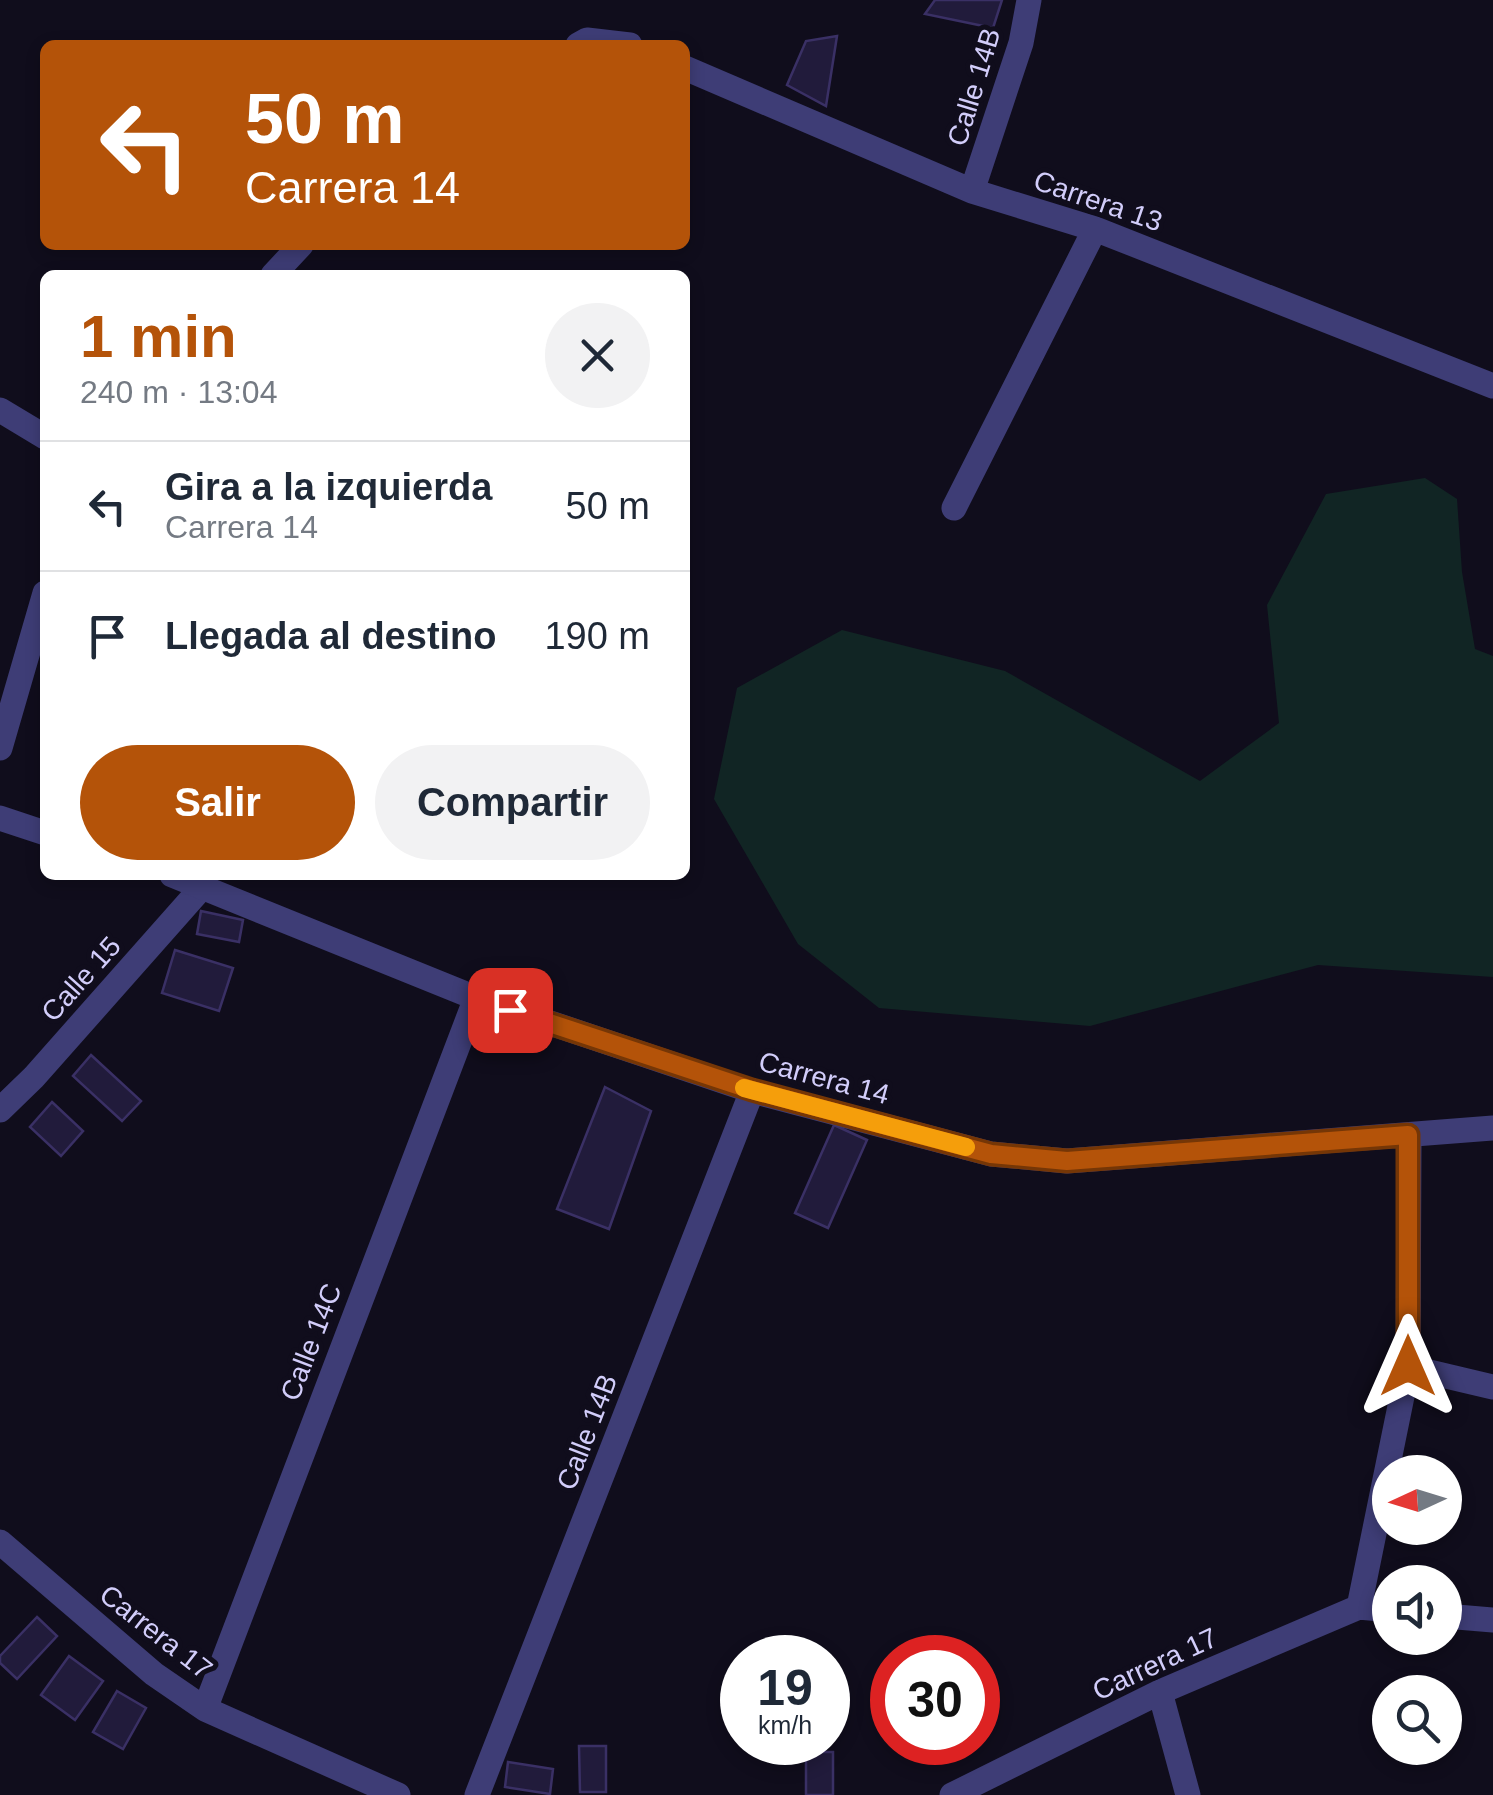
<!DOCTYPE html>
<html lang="es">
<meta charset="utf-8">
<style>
:root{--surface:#fff;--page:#f2f2f3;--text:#1f2937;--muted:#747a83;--line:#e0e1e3;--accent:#b45309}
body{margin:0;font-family:Helvetica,sans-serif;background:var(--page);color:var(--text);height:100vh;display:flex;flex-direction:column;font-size:38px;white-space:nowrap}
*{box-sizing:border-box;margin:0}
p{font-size:32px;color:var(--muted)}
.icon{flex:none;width:55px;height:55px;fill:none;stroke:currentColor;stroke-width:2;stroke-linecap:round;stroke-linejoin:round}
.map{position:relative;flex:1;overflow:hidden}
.side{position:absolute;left:40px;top:270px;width:650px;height:610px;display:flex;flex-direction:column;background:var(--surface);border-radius:15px;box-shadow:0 5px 15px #0003}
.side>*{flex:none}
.guide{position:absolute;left:40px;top:40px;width:650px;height:210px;border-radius:15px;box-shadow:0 5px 15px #0003;background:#b45309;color:#fff;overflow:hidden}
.needle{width:65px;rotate:266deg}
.buttons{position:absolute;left:1372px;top:1455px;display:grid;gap:20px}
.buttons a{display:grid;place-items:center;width:90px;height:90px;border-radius:50%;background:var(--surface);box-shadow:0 5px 15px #0003;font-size:50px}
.speed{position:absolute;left:720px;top:1635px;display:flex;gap:20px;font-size:50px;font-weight:700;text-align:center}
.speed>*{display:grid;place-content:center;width:130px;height:130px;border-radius:50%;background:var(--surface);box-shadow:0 5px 15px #0003;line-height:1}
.speed small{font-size:25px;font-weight:400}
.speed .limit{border:15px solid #d22;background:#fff;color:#111}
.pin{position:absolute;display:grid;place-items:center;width:85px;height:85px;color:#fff;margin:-42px;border-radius:20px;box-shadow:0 5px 15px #0006}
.me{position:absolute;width:110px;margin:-55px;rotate:0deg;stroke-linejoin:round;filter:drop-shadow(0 0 8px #0008)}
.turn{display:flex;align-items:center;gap:35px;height:210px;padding:0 40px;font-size:45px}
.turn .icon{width:130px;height:130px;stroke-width:2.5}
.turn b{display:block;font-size:70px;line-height:85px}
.round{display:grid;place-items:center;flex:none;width:105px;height:105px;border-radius:52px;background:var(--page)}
.overview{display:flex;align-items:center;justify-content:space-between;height:170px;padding:0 40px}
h1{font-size:60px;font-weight:800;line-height:75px;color:var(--accent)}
.action{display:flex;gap:20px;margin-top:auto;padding:20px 40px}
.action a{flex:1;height:115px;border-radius:60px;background:var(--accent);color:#fff;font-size:40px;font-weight:800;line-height:115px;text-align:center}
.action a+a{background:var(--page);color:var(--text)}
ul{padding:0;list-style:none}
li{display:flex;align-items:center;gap:30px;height:130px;padding:0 40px;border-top:2px solid var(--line)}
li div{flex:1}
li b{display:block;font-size:38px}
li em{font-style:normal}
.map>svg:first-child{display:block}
</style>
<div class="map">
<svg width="1493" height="1795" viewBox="0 0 1493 1795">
<rect width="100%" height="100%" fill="#100d1c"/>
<!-- green -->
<path fill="#112524" d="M1425,478l32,21 5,73 13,77 18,7v321l-175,-12 -228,61 -211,-18 -81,-64 -84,-145 23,-111 105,-58 163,41 195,110 79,-58 -12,-118 59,-111z"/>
<!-- building -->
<path fill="#211b3b" stroke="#3a3065" stroke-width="2.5" d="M935,0h67l-9,28 -68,-14z
M837,36l-11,70 -39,-21 19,-44z
M201,911l42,9 -4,22 -42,-8z
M175,950l58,18 -14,43 -57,-18z
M91,1055l50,46 -19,20 -49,-45z
M605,1087l46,24 -42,118 -52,-20z
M52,1102l31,29 -22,25 -31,-29z
M834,1125l33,15 -39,88 -33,-15z
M37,1617l20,19 -40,43 -17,-16v-7z
M69,1656l34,25 -28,39 -34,-25z
M117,1691l29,17 -23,41 -30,-17z
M579,1746h27v46h-26z
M806,1752h27v43h-27z
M508,1762l45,7 -3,25 -45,-7z"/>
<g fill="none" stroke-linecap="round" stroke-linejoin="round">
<!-- minor -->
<path stroke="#3e3d76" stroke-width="25" d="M578,45l9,-5 43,5
M685,68l287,123 123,38 398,157
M972,191l49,-148 8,-43
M273,275l28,-30
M0,410l45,27
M954,508l141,-279
M0,748l45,-155
M0,1110l34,-33 170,-192
M1408,1367l85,20
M0,1542l154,132 51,35 193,86
M1359,1607l49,-240 1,-232
M1445,1616l48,4
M1160,1692l28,103
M205,1709l271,-711
M477,1795l275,-704
M952,1795l208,-103 199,-85 31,3"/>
<!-- tertiary -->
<path stroke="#3e3d76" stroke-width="25" d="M0,818l45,15
M172,875l304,123 276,93 239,63 76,7 426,-33"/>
</g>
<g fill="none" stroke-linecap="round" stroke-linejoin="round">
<!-- route casing -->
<g stroke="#753606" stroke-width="25">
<path id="route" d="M510,1010l242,80 239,64 76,7 341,-26v231"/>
</g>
<!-- route -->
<use href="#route" stroke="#b45309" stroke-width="18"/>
<!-- slow -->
<path stroke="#f59e0b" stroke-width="18" d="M744,1088l222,59"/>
</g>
<g text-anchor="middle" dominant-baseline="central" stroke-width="10" stroke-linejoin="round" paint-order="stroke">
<!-- street labels -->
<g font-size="28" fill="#d2cdfa" stroke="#100d1c">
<text transform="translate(974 87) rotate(-73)">Calle 14B</text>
<text transform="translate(1098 201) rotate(19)">Carrera 13</text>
<text transform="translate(81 979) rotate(-48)">Calle 15</text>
<text transform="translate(824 1078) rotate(15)">Carrera 14</text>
<text transform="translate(311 1342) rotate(-69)">Calle 14C</text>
<text transform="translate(587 1432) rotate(-69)">Calle 14B</text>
<text transform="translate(156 1632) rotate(38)">Carrera 17</text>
<text transform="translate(1155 1664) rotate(-25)">Carrera 17</text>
</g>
</g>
</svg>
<div class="buttons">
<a><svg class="needle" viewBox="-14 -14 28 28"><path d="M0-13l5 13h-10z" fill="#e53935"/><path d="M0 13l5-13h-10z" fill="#747a83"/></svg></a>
<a><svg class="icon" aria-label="sound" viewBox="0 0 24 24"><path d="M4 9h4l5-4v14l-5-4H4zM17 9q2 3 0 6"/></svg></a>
<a><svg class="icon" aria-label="search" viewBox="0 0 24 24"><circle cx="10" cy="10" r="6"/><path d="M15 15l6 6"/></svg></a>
</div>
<div class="speed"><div>19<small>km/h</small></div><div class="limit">30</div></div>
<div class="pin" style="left:510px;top:1010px;background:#d93025"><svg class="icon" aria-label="arrive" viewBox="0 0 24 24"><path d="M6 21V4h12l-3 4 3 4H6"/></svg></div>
<svg class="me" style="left:1408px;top:1366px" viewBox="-20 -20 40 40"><path d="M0-17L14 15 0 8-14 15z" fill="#b45309" stroke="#fff" stroke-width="4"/></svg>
<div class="guide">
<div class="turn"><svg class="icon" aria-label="left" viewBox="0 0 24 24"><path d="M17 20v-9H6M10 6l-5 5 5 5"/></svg><div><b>50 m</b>Carrera 14</div></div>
</div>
<section class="side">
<div class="overview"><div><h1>1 min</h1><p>240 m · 13:04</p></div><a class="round"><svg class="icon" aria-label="close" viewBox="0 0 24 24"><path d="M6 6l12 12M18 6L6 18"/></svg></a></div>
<ul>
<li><svg class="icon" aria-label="left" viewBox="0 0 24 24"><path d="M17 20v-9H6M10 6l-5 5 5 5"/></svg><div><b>Gira a la izquierda</b><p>Carrera 14</p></div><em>50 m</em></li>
<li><svg class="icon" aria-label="arrive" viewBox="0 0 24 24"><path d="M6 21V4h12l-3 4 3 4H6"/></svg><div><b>Llegada al destino</b></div><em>190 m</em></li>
</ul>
<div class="action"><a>Salir</a><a>Compartir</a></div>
</section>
</div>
